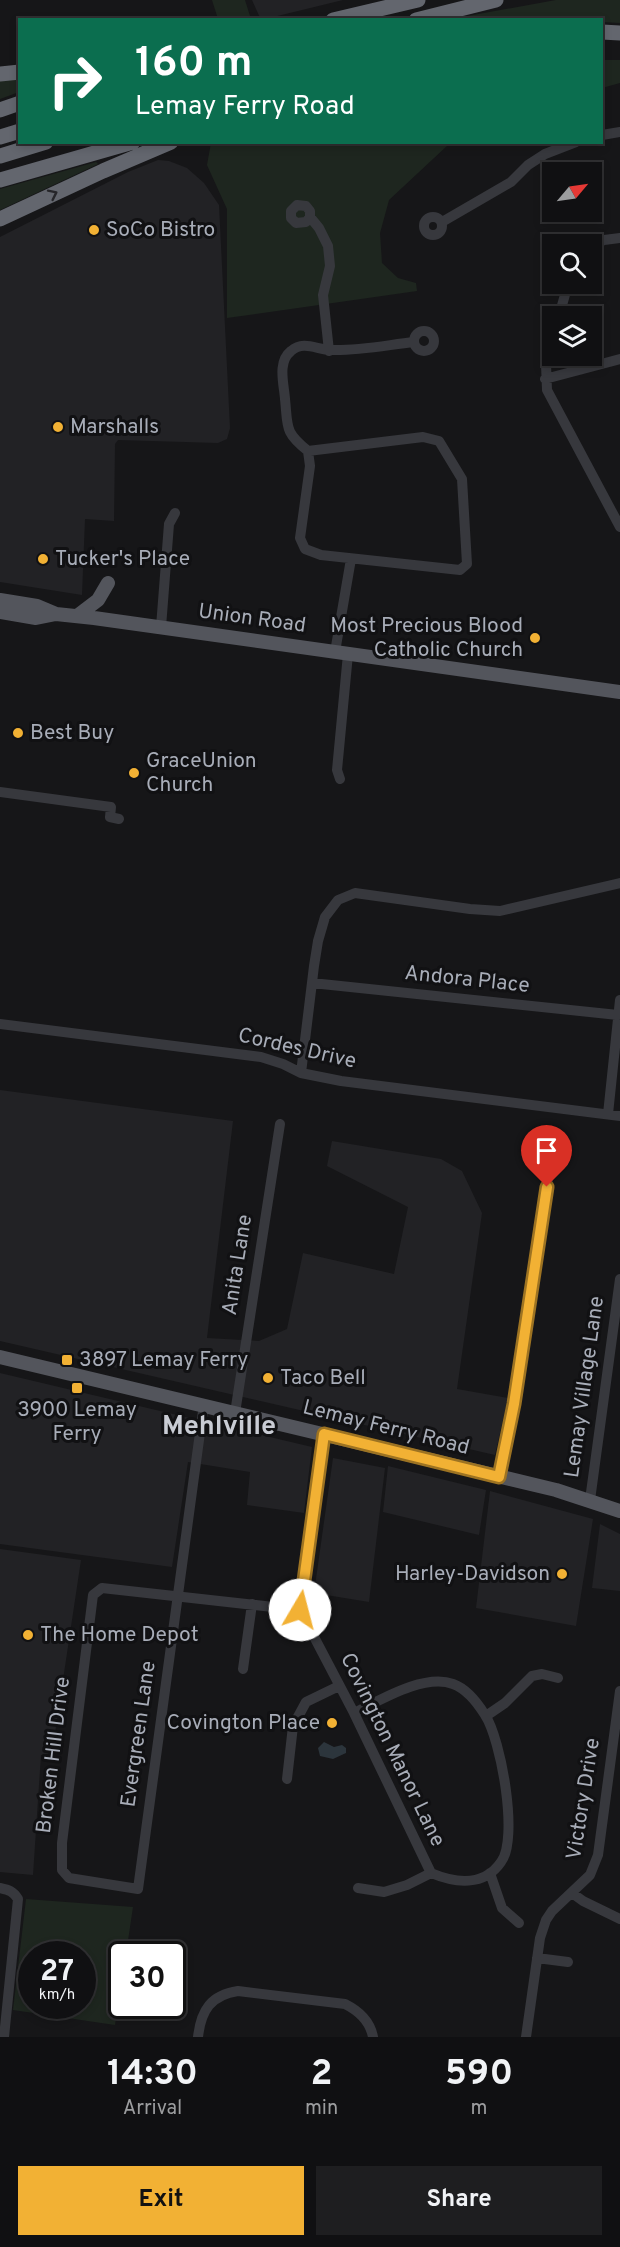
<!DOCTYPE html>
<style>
:root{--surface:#101012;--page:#1e1e20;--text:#f1f3f6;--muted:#9c9d9f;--line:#303032;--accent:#f2b134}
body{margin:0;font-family:Overpass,sans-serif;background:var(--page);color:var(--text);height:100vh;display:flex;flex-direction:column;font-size:22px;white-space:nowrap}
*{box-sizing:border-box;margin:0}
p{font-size:20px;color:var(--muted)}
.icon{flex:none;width:33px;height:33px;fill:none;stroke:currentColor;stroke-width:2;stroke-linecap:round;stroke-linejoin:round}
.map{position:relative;height:2037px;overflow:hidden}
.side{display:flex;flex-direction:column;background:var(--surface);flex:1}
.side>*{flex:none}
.banner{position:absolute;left:18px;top:18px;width:585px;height:126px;border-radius:0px;box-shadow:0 3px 9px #0003,0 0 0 2px var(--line);background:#0b6e4f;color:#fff;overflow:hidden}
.needle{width:39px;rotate:61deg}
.controls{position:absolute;left:542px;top:162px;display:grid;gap:12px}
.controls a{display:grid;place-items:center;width:60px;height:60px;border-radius:0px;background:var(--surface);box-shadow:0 3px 9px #0003,0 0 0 2px var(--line);font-size:30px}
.speed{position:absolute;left:18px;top:1941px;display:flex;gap:12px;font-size:30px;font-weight:700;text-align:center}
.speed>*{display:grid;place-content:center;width:78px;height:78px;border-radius:50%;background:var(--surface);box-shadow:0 3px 9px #0003,0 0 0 2px var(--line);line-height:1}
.speed small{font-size:15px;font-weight:400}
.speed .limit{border:3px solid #111;border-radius:9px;background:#fff;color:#111}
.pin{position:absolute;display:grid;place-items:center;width:51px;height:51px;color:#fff;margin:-62px -26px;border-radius:50% 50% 50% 0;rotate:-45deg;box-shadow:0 0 6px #0007}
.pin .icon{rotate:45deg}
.me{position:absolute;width:66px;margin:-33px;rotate:8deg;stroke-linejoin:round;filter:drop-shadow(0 0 4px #0008)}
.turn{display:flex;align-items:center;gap:21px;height:126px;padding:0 18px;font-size:27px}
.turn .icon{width:78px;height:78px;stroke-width:2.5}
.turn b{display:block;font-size:42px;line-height:51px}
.eta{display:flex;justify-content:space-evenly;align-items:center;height:102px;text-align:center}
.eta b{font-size:36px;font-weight:700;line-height:42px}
.cta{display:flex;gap:12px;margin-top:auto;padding:12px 18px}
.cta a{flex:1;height:69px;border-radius:0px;background:var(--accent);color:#111;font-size:24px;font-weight:700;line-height:69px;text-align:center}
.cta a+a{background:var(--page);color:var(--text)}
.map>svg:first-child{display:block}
</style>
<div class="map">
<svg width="620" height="2037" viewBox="0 0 620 2037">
<rect width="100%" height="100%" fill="#161618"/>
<!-- built -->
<path fill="#222225" d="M252,0h91l-82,20z
M158,160l11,1 18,7 17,15 15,22 11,223 -3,11 -9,4 -100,-3 -3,4 -1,77 -29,-2 -3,76 -82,-13v-345l128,-65z
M0,1090l233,31 -26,217 52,3 28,-12 16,-76 91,21 14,-67 -81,-41 5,-25 109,18 21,12 20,42 -25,176 51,9 -13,57 -495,-114z
M0,1373l312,74 -8,66 -57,-8 3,-33 -62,-10 -16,105 -172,-23z
M333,1458l52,10 -16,134 -55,-9z
M388,1466l98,24 -7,45 -96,-23z
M490,1491l103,28 -17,107 -100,-18z
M600,1524l20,10v57l-28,-3z
M0,1549l81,11 -29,193 -11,2 -8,120 -33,-3z"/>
<!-- green -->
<path fill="#1e261f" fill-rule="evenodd" d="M212,0h33l5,16 -32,3z
M556,0h64v23l-18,-1v-2l-151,-1z
M602,60h18v23l-18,5z
M19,78v14l-19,7v-18z
M211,143h243l-6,2 -59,55 -9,33 2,30 16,15 18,5 1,8 -190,27v-109l-20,-44z
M96,162l2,2 -98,46v-21z
M26,1899l107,8 -7,47h-4l-1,28 -6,43 -102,-15zM82,1954v52h-50v-52z"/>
<!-- water -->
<path fill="#2c353c" d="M324,1742l10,5 8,-2 4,3v5l-13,6 -13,-3 -2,-8z"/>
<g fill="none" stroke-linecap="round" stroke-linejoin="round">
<!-- minor -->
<path stroke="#37383d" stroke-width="10" d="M602,135l18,-3
M424 226a9 9 0 1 1 18 0a9 9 0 1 1-18 0Z
M310,217l-4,5 -10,1 -5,-5v-7l6,-6 9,1 4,5v6l9,11 9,18 2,20 -7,29 6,56
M442,222l69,-40 17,-17 17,-11 31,-12
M591,246l13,-6 16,-2
M559,316l9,-32
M414 341a10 10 0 1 1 20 0a10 10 0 1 1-20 0Z
M552,342l-6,22 1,26 73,137
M545,379l75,-20
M308,451l115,-14 16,4 23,38 5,85 -7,6 -139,-15 -16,-6 -5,-11 10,-72 -2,-15c-24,-19 -20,-24 -23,-52 -1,-15 -8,-37 6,-48 13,-11 26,-1 40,-1 27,1 56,-5 83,-8
M161,627l8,-103 6,-11
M335,652l16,-93
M340,779l-3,-9 11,-116
M0,792l111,15 -1,10 9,2
M312,983l306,32
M0,1024l261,33 22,7 18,9 40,8 279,35
M301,1073l13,-107 4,-25 7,-24 13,-17 17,-7 115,16 30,2 120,-28
M608,1114l12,-114
M204,1405l-2,13 -64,471 -69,-11 -7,-8v-27l31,-248 9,-7 198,22
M235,1413l45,-289
M324,1434l-24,176 54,103 77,160
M499,1477l15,-73 36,-238
M590,1500l30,-221
M243,1669l9,-65
M354,1713c25,-12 70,-40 99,-29 14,5 24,18 32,31 16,24 34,124 16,147 -17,25 -46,21 -70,11
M486,1716l19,-13 27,-27 10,-2 16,4
M287,1779l6,-53 13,-24 33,-16
M490,1873l12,35 17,15
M0,1888c9,2 13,3 18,11l-14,138
M358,1888l26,4 23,-7 24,-12
M572,1893l11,8 37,18
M537,1958l31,4
M198,2037c3,-27 13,-42 40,-46l107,13c14,7 25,17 28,33
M526,2037l14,-99 6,-18 6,-9 38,-36 8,-20 22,-164"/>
<!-- major -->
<path stroke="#53555c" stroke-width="14" d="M0,600l37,6 19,8
M0,612l36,6 20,-4 38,4 526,74
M77,616l21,-16 10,-17
M0,1357l556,133 64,21"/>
<!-- highway -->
<path stroke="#63666e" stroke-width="15" d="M333,20l85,-20
M416,20l80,-20
M602,32l18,1
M0,74l20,-2
M0,110l20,-7
M0,137l20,-6
M0,156l46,-14
M0,180l133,-38
M0,219l103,-48 68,-29"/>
</g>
<!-- one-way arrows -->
<defs><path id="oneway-chevron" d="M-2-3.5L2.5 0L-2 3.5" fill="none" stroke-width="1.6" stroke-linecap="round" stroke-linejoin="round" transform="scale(1.5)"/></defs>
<use stroke="#26262a" href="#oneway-chevron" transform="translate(53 194) rotate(-26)"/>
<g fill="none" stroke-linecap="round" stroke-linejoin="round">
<!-- route casing -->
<g stroke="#9d7322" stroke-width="15">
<path id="route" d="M300,1610l24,-176 175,43 15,-73 33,-217"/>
</g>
<!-- route -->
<use href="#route" stroke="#f2b134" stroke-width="10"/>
</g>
<!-- markers -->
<g fill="#f2b134" stroke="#111113" stroke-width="2">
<circle cx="94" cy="230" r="6"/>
<circle cx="58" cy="427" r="6"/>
<circle cx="43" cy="559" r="6"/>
<circle cx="535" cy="638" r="6"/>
<circle cx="18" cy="733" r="6"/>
<circle cx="134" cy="773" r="6"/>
<rect x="61" y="1354" width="12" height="12" rx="3"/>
<circle cx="268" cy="1378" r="6"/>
<rect x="71" y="1382" width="12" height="12" rx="3"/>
<circle cx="562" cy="1574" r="6"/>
<circle cx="28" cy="1635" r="6"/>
<circle cx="332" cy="1723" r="6"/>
</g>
<g text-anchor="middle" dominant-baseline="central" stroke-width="6" stroke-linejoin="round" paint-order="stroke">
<!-- poi labels -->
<g font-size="21" fill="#a8adb8" stroke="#111113" text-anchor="start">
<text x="106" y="230">SoCo Bistro</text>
<text x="70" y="427">Marshalls</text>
<text x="55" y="559">Tucker's Place</text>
<text x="523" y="626" text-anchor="end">Most Precious Blood<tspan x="523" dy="24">Catholic Church</tspan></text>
<text x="30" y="733">Best Buy</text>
<text x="146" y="761">GraceUnion<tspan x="146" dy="24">Church</tspan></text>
<text x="79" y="1360">3897 Lemay Ferry</text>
<text x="280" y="1378">Taco Bell</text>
<text x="77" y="1410" text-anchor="middle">3900 Lemay<tspan x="77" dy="24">Ferry</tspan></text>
<text x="550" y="1574" text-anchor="end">Harley-Davidson</text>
<text x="40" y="1635">The Home Depot</text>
<text x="320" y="1723" text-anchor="end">Covington Place</text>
</g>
<!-- street labels -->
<g font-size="21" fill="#a8adb8" stroke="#111113">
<text transform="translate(252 619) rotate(8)">Union Road</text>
<text transform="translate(467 980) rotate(6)">Andora Place</text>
<text transform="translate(297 1049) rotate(13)">Cordes Drive</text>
<text transform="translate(238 1265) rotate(-81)">Anita Lane</text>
<text transform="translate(585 1387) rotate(-82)">Lemay Village Lane</text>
<text transform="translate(386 1428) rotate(14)">Lemay Ferry Road</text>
<text transform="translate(139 1734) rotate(-82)">Evergreen Lane</text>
<text transform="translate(392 1750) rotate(64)">Covington Manor Lane</text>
<text transform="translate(54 1755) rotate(-83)">Broken Hill Drive</text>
<text transform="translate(584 1799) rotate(-81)">Victory Drive</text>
</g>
<!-- district labels -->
<g font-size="27" font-weight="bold" fill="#c9ccd4" stroke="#111113">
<text x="219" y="1427">Mehlville</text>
</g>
</g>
</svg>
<div class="controls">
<a><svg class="needle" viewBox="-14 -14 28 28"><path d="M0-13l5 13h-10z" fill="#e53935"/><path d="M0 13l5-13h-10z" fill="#9c9d9f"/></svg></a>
<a><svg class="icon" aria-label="search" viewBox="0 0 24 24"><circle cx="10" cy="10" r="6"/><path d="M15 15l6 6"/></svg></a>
<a><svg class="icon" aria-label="layers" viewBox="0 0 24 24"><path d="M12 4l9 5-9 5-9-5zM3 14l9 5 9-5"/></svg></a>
</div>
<div class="speed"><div>27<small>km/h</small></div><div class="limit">30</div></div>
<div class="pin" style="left:547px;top:1187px;background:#d93025"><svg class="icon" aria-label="arrive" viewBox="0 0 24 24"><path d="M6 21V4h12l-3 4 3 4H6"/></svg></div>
<svg class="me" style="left:300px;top:1610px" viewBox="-20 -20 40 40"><circle r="19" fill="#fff"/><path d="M0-13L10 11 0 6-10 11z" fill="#f2b134"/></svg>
<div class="banner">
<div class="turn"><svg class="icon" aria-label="right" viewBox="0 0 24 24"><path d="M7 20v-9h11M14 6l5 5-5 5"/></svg><div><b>160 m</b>Lemay Ferry Road</div></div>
</div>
</div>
<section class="side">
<div class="eta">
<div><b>14:30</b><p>Arrival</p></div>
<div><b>2</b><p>min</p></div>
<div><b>590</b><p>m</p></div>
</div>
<div class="cta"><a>Exit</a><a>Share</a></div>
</section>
